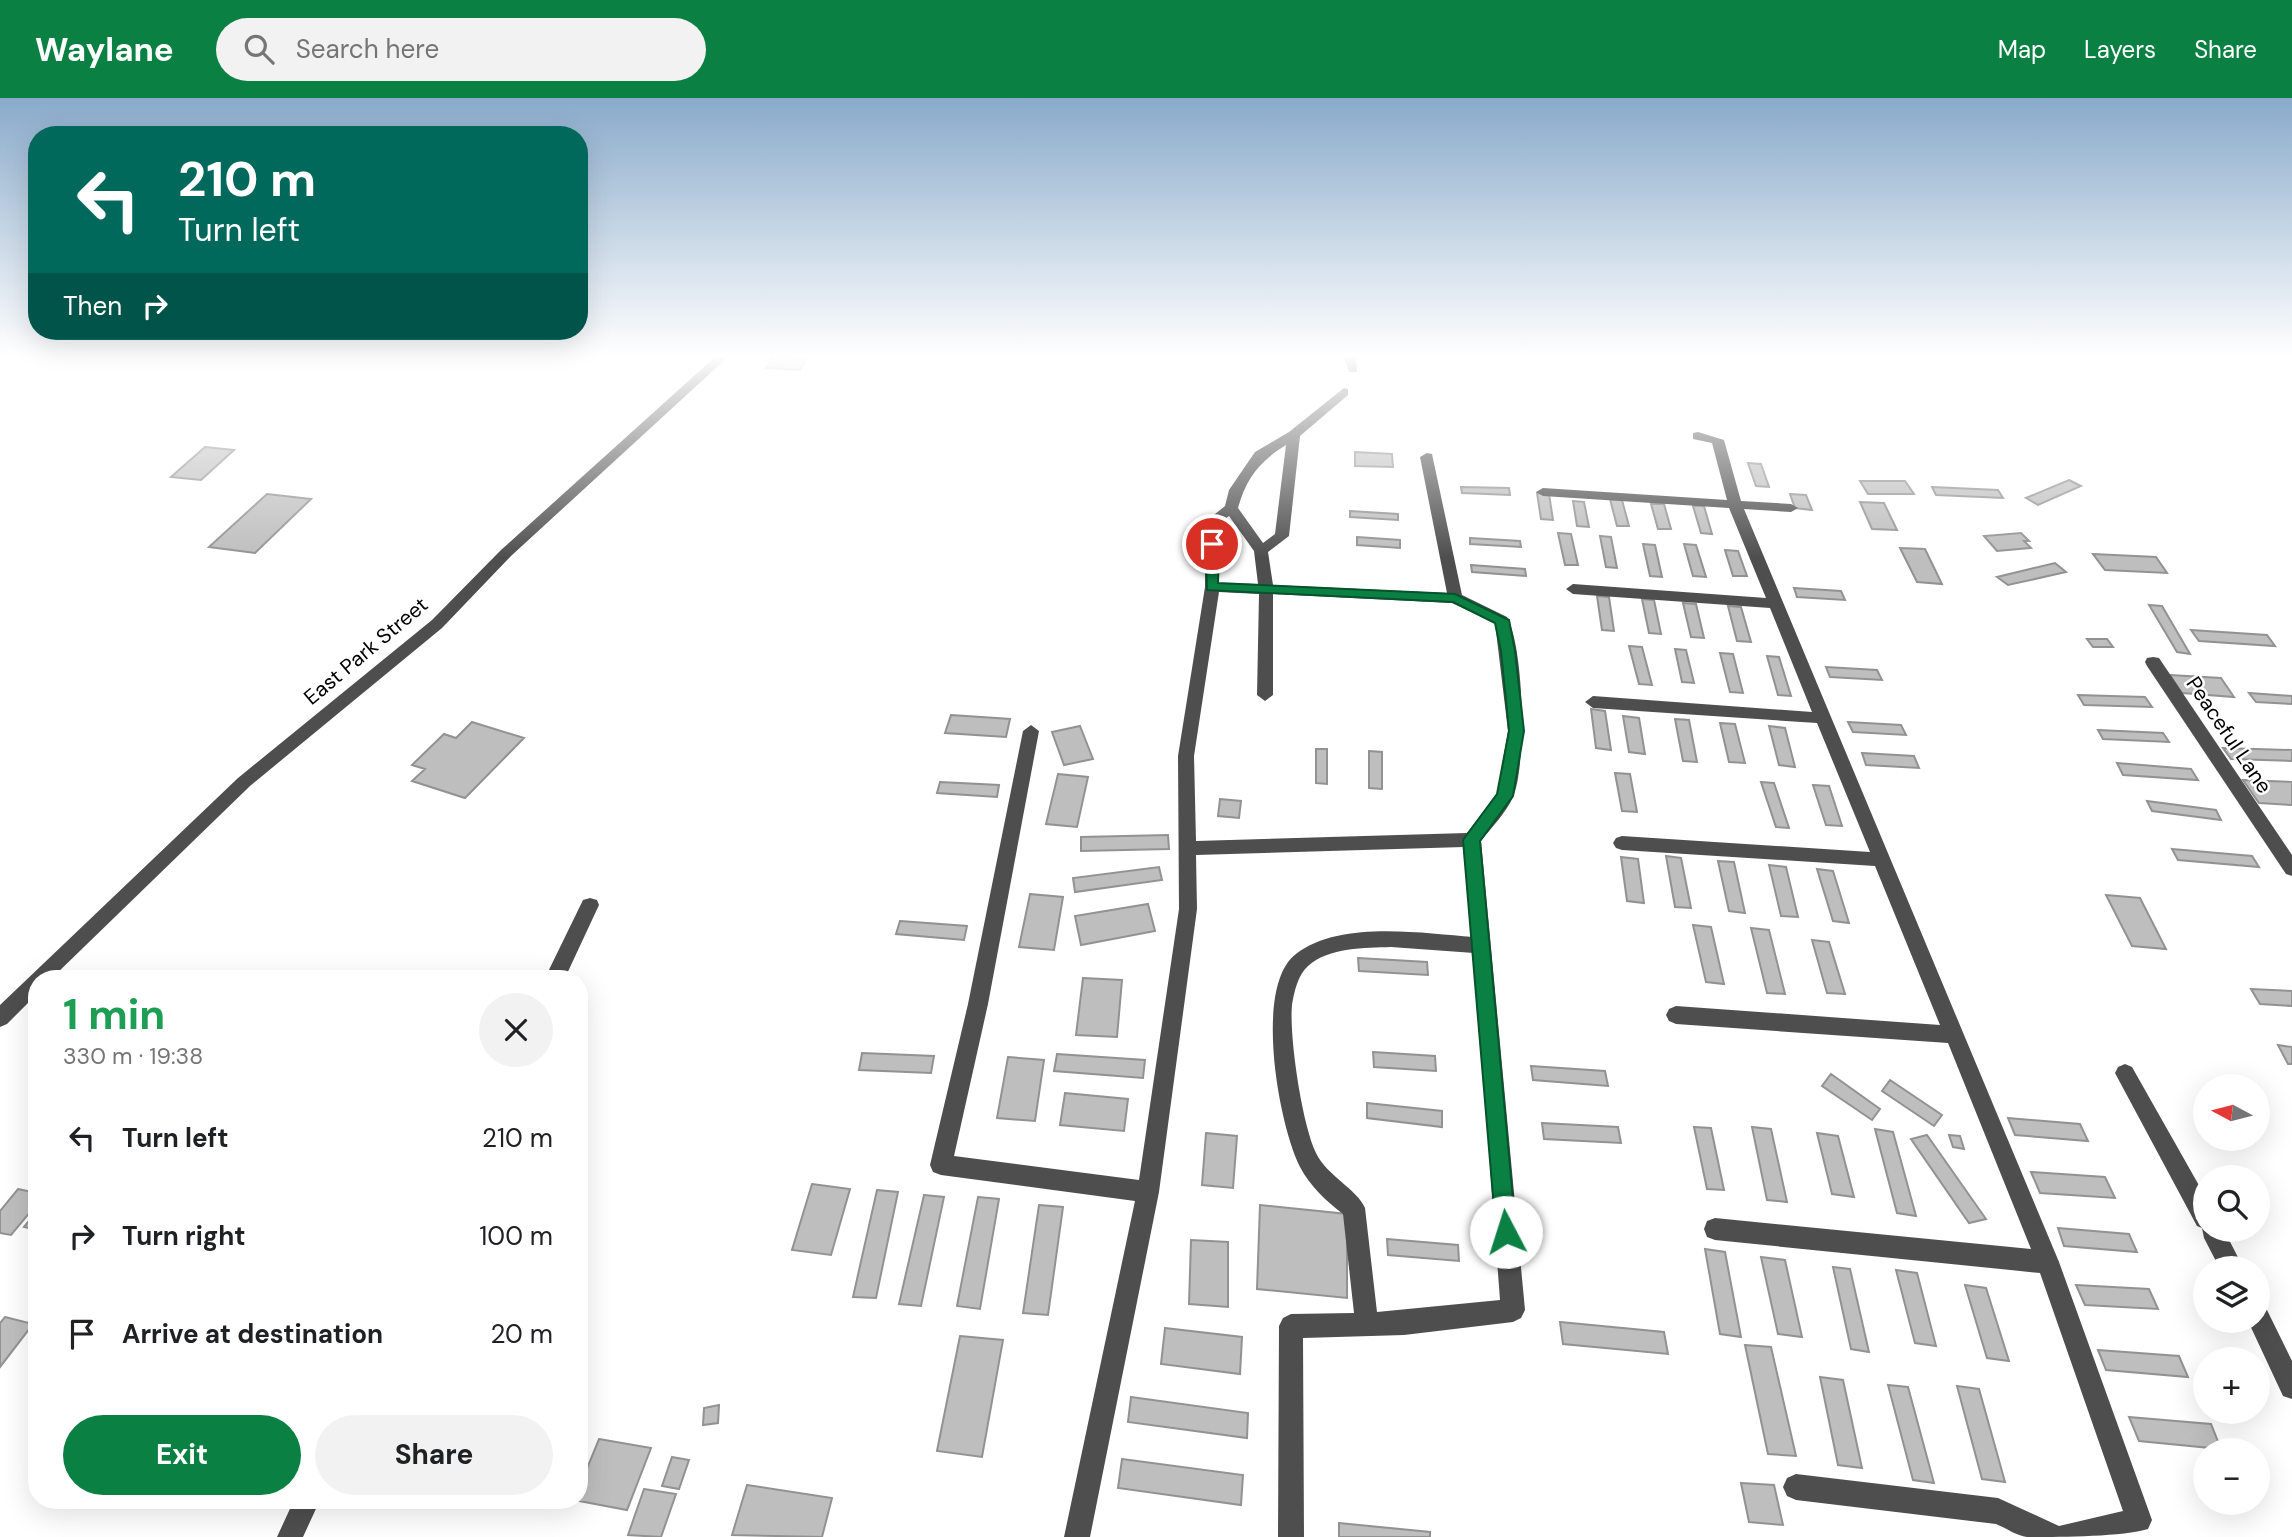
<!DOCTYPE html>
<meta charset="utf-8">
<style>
:root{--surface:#fff;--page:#f2f2f2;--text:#202124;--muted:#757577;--accent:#0b8043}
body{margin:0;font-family:"DM Sans",sans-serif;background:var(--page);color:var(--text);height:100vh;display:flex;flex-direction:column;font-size:26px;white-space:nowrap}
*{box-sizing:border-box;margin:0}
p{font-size:23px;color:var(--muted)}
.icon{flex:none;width:38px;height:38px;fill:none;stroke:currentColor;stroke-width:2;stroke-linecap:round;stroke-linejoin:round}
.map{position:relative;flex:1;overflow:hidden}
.side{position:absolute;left:28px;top:872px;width:560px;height:539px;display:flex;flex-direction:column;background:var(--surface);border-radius:28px;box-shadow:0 7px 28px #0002}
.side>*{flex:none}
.guide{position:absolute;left:28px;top:28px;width:560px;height:214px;border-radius:28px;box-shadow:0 7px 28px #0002;background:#00695c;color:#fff;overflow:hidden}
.needle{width:46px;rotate:277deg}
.tools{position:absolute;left:2193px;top:976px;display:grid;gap:14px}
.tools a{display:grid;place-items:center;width:77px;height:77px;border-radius:50%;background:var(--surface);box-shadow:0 7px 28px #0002;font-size:35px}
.pin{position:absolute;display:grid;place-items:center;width:60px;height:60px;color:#fff;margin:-30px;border:4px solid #fff;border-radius:50%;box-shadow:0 2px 7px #0007}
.me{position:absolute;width:77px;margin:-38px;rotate:355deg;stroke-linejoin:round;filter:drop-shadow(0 0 5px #0008)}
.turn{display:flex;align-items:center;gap:24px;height:147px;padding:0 35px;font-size:32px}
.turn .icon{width:91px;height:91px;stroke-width:2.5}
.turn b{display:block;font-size:49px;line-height:60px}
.then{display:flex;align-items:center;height:66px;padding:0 35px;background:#0003;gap:14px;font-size:26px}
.round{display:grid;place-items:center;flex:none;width:74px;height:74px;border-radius:37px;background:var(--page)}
.head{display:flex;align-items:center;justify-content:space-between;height:119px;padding:0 35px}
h1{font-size:42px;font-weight:700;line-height:52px;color:#1e9e55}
.primary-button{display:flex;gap:14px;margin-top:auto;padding:14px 35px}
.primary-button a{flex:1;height:80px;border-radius:42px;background:var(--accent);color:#fff;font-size:28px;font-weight:700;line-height:80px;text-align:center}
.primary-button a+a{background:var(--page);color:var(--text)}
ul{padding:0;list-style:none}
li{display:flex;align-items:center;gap:21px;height:98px;padding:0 35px}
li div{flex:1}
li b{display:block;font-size:26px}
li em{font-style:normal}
header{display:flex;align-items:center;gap:42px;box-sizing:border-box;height:98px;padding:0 35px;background:var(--accent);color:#fff}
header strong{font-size:33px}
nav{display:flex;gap:38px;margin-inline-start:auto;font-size:24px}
.search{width:490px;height:63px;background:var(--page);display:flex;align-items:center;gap:18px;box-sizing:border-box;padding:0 24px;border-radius:38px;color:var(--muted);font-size:26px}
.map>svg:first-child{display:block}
</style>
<header>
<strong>Waylane</strong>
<div class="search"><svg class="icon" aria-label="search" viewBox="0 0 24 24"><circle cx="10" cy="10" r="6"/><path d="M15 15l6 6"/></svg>Search here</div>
<nav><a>Map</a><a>Layers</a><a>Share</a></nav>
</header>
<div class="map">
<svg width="2292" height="1439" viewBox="0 0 2292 1439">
<rect width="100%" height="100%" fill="#fff"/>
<!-- building -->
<path fill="#bebebe" stroke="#929292" stroke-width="2" d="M773,259h16l17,2 -6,11 -34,-2z
M205,349l29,3 -33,30 -30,-3z
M1355,354l37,2 1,13 -38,-1z
M1748,365l13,1 8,23 -13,-1z
M2069,382l12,6 -43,19 -12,-7z
M1860,383h45l9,13h-46z
M1461,389l48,1 1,7 -48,-2z
M1932,389l66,3 5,8 -67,-3z
M1537,395l12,1 4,26 -12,-1z
M267,396l44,5 -56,54 -46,-6z
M1790,396l16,1 6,15 -17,-2z
M1610,401l12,1 7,26h-12z
M1573,403l11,1 5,25 -12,-1z
M1860,404l24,1 13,27 -25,-1z
M1651,406h13l7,25h-13z
M1693,408h11l8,28 -11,-1z
M1350,413l48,3v6l-48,-3z
M1558,435l13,1 7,31h-13z
M2021,435l8,8h-5l7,7 -34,3 -13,-15z
M1600,438l11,1 6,31 -11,-1z
M1357,439l43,3v8l-43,-3z
M1470,440l50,3 1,6 -51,-3z
M1643,446l12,1 7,32 -12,-1z
M1684,446l12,1 10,32 -13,-1z
M1900,450l25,1 17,35 -25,-2z
M1725,452l13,1 9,25h-14z
M2093,456l63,3 11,16 -62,-3z
M2055,465l11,9 -58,13 -11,-8z
M1471,467l54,4 1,7 -54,-4z
M1794,490l47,3 4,9 -48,-3z
M1597,498l12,1 5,34 -12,-1z
M1642,501l12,1 7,34 -12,-1z
M1683,505l13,1 8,34 -13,-1z
M2149,507l13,1 28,48 -13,-2z
M1728,508l13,1 10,35 -14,-1z
M2191,532l76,5 8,11 -76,-5z
M2087,541h20l6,8h-20z
M1629,548l13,1 10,38 -13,-1z
M1675,551l11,1 8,33 -12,-1z
M1720,555l13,1 10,39 -13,-1z
M1767,558l12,1 12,39 -13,-1z
M1826,569l51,3 5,10 -52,-3z
M2170,577l51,3 13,19 -52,-4z
M2249,595l43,3v8l-36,-2z
M2078,597l67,2 7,10 -68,-2z
M1591,611l14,2 6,39 -15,-2z
M951,617l59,4 -4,18 -61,-4z
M1623,618l16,2 6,36 -16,-2z
M1675,621l14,1 8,42 -14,-1z
M472,624l52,16 -59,60 -53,-17 13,-12 -13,-4 32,-31 12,4z
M1848,624l53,3 5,10 -53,-3z
M1720,625l15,1 10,39 -16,-1z
M1080,628l13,33 -29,6 -12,-33z
M1769,628l16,2 10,39 -16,-2z
M2098,632l65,3 6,9 -66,-3z
M2223,650l69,2v11l-61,-2z
M1316,651h11v35l-11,-1z
M1369,653l13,1v37l-13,-1z
M1862,655l52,3 5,12 -53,-3z
M2117,665l74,6 7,11 -75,-5z
M1615,675l15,1 7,38 -15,-1z
M1058,676l30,3 -11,50 -31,-3z
M2243,682l49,2v23l-33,-2z
M940,684l59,3 -2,12 -60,-4z
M1761,684l13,1 15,45 -13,-1z
M1813,687l16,1 13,40 -16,-1z
M1220,701l21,2 -2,17 -21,-2z
M2147,703l69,9 5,10 -69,-9z
M1168,737l1,14 -88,2v-14z
M2172,751l80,7 7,11 -81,-7z
M1666,758l15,2 10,50 -16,-1z
M1621,759l17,2 6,44 -17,-2z
M1718,763l16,1 11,51 -16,-2z
M1769,767l17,2 12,50 -17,-1z
M1159,769l3,13 -87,12 -2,-14z
M1817,771l16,2 16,52 -16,-2z
M1030,796l33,3 -9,53 -35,-3z
M2106,797l34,3 26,51 -34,-3z
M1148,806l7,27 -74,14 -6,-29z
M900,823l67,5 -3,14 -68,-6z
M1693,827l18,2 13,57 -18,-2z
M1751,830l18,2 16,64 -18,-1z
M1812,842l17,2 16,52 -18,-1z
M1358,860l69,4 1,13 -69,-4z
M1083,880l39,2 -5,57 -41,-2z
M2251,891l41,2v15l-32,-2z
M2278,947l14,2v17h-4z
M1373,954l62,4 1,15 -62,-4z
M862,955l72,3 -3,17 -72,-3z
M1057,956l88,6 -2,18 -89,-7z
M1008,959l36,3 -9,61 -38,-3z
M1531,968l74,5 3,15 -75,-6z
M1831,976l49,35 -8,11 -50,-34z
M1890,982l52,35 -8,11 -52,-35z
M1065,995l63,6 -4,32 -64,-6z
M1367,1005l75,8v16l-75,-9z
M2008,1020l72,6 8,17 -73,-6z
M1542,1025l76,4 3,16 -77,-4z
M1694,1029l17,1 13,62 -17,-1z
M1752,1029l19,2 16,73 -20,-2z
M1875,1031l18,3 23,84 -19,-3z
M1206,1035l31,3 -4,52 -31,-3z
M1817,1035l21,3 16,61 -22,-3z
M1927,1037l59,84 -17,4 -58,-84z
M1949,1037l11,1 4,13 -11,-2z
M2031,1074l74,5 10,21 -75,-5z
M812,1086l38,5 -19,66 -39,-5z
M18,1091l19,4v11l-26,31 -11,-2v-22z
M877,1092l21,2 -22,106 -23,-1z
M924,1097l20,2 -23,109 -22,-2z
M978,1099l21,2 -19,110 -23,-3z
M1039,1107l24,2 -15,108 -25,-2z
M1260,1107l87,9v84l-90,-9z
M37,1113v19l-13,-3z
M2058,1130l71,6 8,18 -73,-6z
M1387,1141l71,6 1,16 -71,-6z
M1191,1142l37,2v65l-39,-3z
M1705,1151l20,3 16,85 -21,-3z
M1761,1159l24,3 17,77 -24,-3z
M1833,1169l17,2 19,83 -18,-3z
M1896,1172l21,3 19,73 -21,-3z
M1965,1187l21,3 23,73 -22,-3z
M2076,1187l73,4 9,20 -73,-4z
M5,1219l28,7 -33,43v-44z
M1560,1224l104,10 4,22 -105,-10z
M1165,1230l77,9 -2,37 -79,-10z
M960,1238l43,4 -21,117 -45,-6z
M1745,1247l26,2 25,109 -28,-2z
M2098,1252l81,6 9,21 -82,-7z
M1820,1279l23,3 19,88 -24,-3z
M1888,1287l20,2 26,96 -21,-3z
M1957,1288l22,3 26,93 -23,-3z
M1131,1299l117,16 -1,25 -119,-16z
M719,1307l-1,18 -15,2 1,-17z
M2129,1319l82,7 10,25 -82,-8z
M599,1341l52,9 -24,62 -53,-10h5v-12z
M672,1359l17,3 -10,29 -17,-3z
M1122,1361l121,16 -2,30 -123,-17z
M1741,1385l33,2 9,40 -34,-3z
M747,1387l85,13 -10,39 -90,-2z
M644,1391l32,5 -15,43 -33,-2z
M1339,1425l91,9v5h-91z"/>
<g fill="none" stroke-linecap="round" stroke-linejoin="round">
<!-- minor -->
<path fill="#4e4e4e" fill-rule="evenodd" d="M715,259h13l-217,199 -69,72 -192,158 -198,192h-15v16l-30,30 -7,3v-22l238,-227 194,-158 69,-70z
M1344,259h12l1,15h-8z
M1344,290l4,1v6l-48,41 -11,100 -21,16 5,33 174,8 -27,-136 7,-4 5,1 30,141 45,22c17,31 20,147 6,180 -7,16 -22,31 -32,44l44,469 -4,8 -8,4 -109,13 -101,3 1,199h-26l1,-211 4,-8 8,-4 63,-1 -11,-99c-17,-13 -33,-28 -43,-47 -21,-41 -47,-181 -4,-213 43,-34 126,-21 177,-17l-9,-90 -268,8 1,54 -38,283 -69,345h-26l71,-336 -194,-26 -8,-3 -3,-7 38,-161 55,-273 8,-6 8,6 -51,273 -34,152 185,24 40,-271 -1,-153 27,-169v-65l20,-16 4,-16 26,-38 34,-20zM1286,347l-11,89 -12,9 -25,-35c8,-30 22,-47 48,-63zM1229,418l25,35 4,33 -39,-1v-60zM1219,494l40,2 -2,101 8,6 8,-6v-101l179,9 43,20 13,108 -11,63 -30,39 -271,8 -2,-85zM1391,849l83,6 26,347 -123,12 -12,-104c-8,-19 -38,-32 -49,-55 -14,-29 -27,-117 -24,-148 2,-13 6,-30 16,-39 21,-19 57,-18 83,-19z
M1698,334l26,8 17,61 50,3 7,4 -7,4 -47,-3 315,753 93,258 -4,9c-25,8 -93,8 -121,8 -10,-1 -21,-9 -31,-13l-200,-24 -9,-4 -4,-9 4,-9 9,-4 202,24 61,28 64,-15 -83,-238 -325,-33 -8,-3 -3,-8 3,-8 8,-3 316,31 -83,-206 -272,-19 -7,-3 -3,-6 3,-6 7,-3 264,19 -65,-159 -253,-16 -6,-2 -3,-5 3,-5 6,-2 248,16 -53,-129 -224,-15 -8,-6 8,-6 219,16 -42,-104 -197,-14 -7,-5 7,-5 193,14 -37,-90 -186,-12 -7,-4 7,-4 184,12 -15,-57 -19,-4v-6z
M2153,559l6,1 133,197v21l-6,-2 -139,-208 -2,-4 2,-4z
M590,800l7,2 2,5 -34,73h-20l38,-78z
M2125,966l7,3 73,129v34h19l20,39h-24l-16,-31 -2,-10 -5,-2 -82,-153 3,-6z
M2258,1206l8,4 26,53v38l-9,-3 -35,-75h10z
M294,1402h26l-17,37h-26z"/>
</g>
<!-- sky -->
<linearGradient id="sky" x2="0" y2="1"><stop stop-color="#89aaca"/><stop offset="0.56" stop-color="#fff"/><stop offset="1" stop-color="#fff" stop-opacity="0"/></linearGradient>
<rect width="2292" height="460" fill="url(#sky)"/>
<!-- route -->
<path fill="#0b8043" stroke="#07532c" stroke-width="2" d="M1212,442l7,4 -1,39 237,11 54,26 6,31 9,80 -11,65 -33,45 36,391 -3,7 -7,3 -7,-3 -3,-7 -33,-392 34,-46 12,-63 -8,-80 -6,-28 -42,-21 -246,-12 -1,-46z"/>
<g text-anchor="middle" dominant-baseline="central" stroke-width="5" stroke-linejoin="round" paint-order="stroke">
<!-- street labels -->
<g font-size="21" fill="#000" stroke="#fff">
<text transform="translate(366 553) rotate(-40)">East Park Street</text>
<text transform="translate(2229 637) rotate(56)">Peaceful Lane</text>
</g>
</g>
</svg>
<div class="tools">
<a><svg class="needle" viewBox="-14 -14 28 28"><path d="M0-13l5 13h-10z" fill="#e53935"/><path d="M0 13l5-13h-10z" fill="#757577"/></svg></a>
<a><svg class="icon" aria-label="search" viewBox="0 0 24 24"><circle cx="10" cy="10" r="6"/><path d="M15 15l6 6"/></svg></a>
<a><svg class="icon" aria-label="layers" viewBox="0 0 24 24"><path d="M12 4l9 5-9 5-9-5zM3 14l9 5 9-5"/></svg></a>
<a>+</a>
<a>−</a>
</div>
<div class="pin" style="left:1212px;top:446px;background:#d93025"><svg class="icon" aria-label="arrive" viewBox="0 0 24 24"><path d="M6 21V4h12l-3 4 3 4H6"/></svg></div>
<svg class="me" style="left:1506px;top:1134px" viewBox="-20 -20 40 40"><circle r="19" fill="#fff"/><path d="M0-13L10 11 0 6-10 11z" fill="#0b8043"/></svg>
<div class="guide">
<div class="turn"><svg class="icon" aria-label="left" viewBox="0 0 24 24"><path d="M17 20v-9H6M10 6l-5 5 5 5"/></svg><div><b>210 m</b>Turn left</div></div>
<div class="then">Then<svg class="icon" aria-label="right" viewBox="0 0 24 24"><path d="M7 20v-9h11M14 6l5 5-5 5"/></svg></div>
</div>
<section class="side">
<div class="head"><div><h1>1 min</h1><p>330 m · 19:38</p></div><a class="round"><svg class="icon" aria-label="close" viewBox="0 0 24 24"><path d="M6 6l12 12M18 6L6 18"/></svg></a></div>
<ul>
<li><svg class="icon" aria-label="left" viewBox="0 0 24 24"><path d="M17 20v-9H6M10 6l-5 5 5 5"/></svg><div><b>Turn left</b></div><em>210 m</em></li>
<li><svg class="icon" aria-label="right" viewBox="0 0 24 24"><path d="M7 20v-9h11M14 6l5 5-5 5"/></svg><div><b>Turn right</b></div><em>100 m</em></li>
<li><svg class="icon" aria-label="arrive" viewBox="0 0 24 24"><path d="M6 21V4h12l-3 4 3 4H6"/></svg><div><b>Arrive at destination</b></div><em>20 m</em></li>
</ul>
<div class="primary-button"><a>Exit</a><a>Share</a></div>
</section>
</div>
